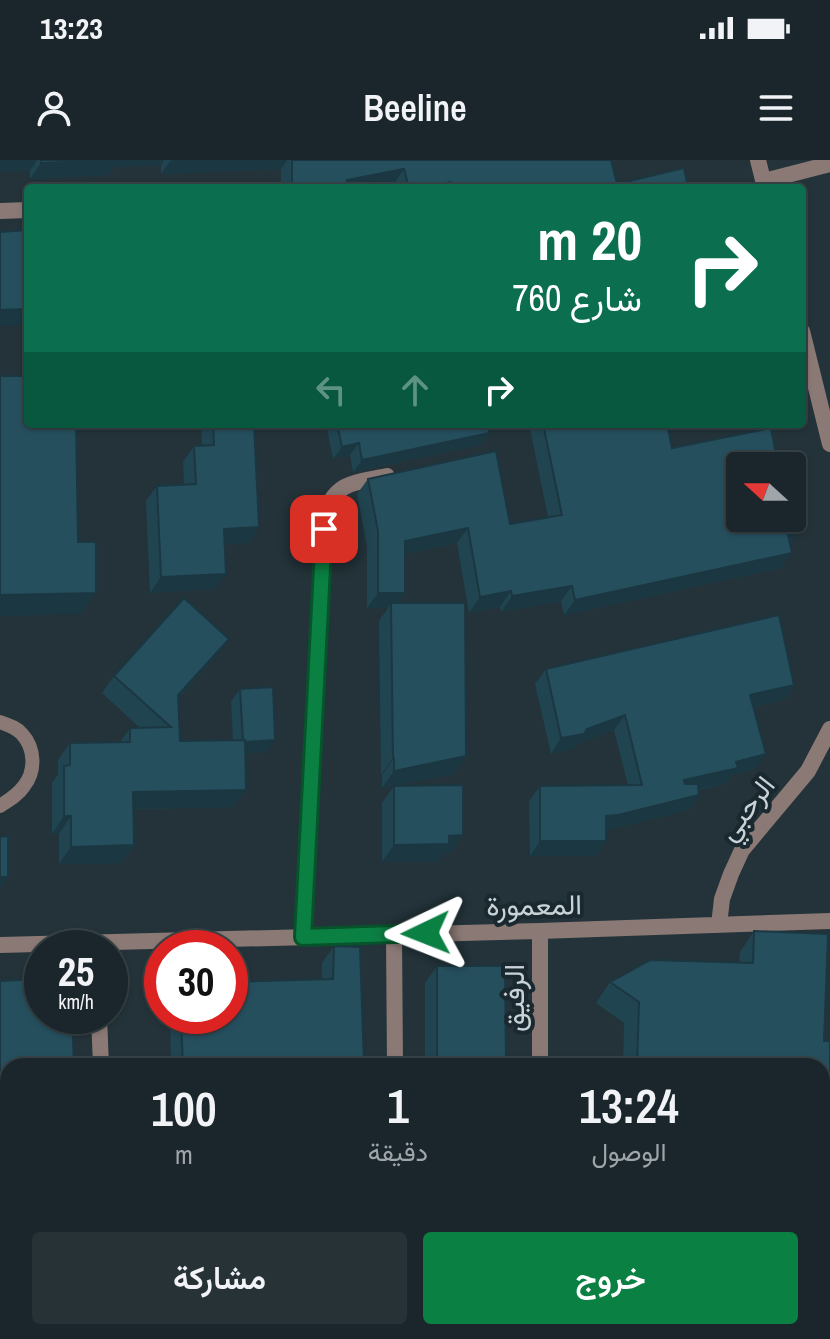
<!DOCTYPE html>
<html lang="ar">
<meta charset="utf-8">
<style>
:root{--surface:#1a262b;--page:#273237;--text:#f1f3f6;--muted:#9fa5a9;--line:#384347;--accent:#0b8043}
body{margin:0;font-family:"Archivo Narrow",Vazirmatn,sans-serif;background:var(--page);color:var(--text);direction:rtl;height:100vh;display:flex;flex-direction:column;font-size:30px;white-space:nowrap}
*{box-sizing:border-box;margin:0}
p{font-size:26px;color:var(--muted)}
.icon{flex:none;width:44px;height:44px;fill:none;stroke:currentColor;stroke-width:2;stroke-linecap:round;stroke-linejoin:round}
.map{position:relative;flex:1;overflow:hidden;direction:ltr}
.sheet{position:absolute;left:0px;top:898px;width:830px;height:282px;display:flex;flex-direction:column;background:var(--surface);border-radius:24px 24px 0 0;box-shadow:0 2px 6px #0004,0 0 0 2px var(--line);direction:rtl}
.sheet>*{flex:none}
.banner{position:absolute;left:24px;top:24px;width:782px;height:244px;border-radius:8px;box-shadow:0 2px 6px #0004,0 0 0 2px var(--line);direction:rtl;background:#0b6e4f;color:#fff;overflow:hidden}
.needle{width:52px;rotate:291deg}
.fabs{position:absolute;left:726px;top:292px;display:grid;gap:16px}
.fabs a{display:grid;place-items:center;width:80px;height:80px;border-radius:8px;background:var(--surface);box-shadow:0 2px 6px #0004,0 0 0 2px var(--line);font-size:40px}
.speed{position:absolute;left:24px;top:770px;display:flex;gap:16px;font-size:40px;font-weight:700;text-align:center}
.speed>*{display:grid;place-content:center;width:104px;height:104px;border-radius:50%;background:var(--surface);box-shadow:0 2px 6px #0004,0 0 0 2px var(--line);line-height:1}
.speed small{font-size:20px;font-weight:400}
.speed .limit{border:12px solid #d22;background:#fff;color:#111}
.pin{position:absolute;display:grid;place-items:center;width:68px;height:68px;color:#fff;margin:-34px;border-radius:16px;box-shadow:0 4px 12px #0006}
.me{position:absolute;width:88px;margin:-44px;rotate:268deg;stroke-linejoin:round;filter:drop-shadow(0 0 6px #0008)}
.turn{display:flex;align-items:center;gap:28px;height:168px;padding:0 32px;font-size:36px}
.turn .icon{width:104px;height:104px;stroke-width:2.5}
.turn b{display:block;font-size:56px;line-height:68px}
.lanes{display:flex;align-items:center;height:76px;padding:0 32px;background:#0003;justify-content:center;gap:40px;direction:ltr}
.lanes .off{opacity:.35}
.eta{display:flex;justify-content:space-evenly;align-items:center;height:136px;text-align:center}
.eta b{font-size:48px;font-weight:600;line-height:56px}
.primary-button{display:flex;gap:16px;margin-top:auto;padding:16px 32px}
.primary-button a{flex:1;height:92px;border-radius:8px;background:var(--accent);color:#fff;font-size:32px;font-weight:600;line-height:92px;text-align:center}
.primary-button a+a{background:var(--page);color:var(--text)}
.status{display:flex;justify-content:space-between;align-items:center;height:56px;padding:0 40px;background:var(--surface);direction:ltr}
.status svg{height:22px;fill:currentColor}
header{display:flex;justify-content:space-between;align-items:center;height:104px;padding:0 32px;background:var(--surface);font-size:36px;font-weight:600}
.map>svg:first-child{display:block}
</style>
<div class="status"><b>13:23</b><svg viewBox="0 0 49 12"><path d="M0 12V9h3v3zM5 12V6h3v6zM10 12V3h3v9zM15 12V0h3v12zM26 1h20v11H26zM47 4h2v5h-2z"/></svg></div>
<header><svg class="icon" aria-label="menu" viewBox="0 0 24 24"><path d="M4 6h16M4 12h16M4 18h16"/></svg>Beeline<svg class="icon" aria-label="person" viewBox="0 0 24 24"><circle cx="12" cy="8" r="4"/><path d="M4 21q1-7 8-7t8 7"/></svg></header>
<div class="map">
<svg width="830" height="1179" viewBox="0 0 830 1179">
<rect width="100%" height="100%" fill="#233339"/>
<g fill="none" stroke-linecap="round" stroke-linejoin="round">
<!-- lane -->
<path stroke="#8b7975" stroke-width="14" d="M0,562c8,3 16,5 22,12 13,14 14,37 2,52 -6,9 -15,14 -24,20"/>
<!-- street -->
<path stroke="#8b7975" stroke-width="16" d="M758,0l7,28
M764,21l66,-17
M0,51l28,-1
M802,171l28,113
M719,765l3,-26 9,-25 11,-24 66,-79 22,-42
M394,774l1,132
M303,777l23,-425c10,-31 32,-30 61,-36
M0,785l540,-14 290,-10
M99,856l2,50
M540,906v-135
M822,1062h8
M112,1172l1,7
M394,1172v7"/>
</g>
<!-- wall -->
<path fill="#214451" d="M0,0h611l6,24 71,4h-294l-1,-3 -17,3h-95v-19l-120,5v-9l-46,2 -6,8 -79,4v-8z
M201,264h53l5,103 -11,16 -23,1 -10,45 -65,4 -4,-92 11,-15 27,-2 -1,-22 11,-16h8z
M326,264h168l-13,21 -128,27 -3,-17 -17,4z
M529,264h138l5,24 118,96 -9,24 -217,47 -3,-14 -60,11 -1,-5 -31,6 -12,-70 -52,11 -8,49 69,153 -12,18 -72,14v-13h-1l-2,-154 9,-13h-21v-62l-10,-52 11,-15 142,45 38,-7z
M216,496l-38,43 2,42 53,-1 -2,-39 9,-12 27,63 -22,1 -11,54 -101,2 1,36 -12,18 -63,1v-30h-7v-51l6,-9v-14l12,-17 50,-1 10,-14h10l-38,-35 12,-17z
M546,509l248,16 -10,15 -31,7 2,62 -23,6 -5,8 -28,7v5l-10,15 -83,20v11l-11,15h-65l-1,-55 11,-15 88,-1 -14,-55 -37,14 -4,5 -22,5 -16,-70z
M394,626l57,67h-7l-7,9h-55v-59z
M754,771l70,110 6,85h-8v-60h-199l1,-43 -28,-20 14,-21 129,-19 1,-11z
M334,786l30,120h-193l-1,-50h60l92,-37v-16z
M437,806l69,100h-81v-83z
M182,1172h191v7h-191z
M464,1172h80v7h-80z
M625,1172h197l8,7h-205z"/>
<!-- shaded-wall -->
<path fill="#1b3742" d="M0,0h37l-7,11 -30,1z
M112,0h52l-3,5 -46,2 -6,8 -79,4 11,-16z
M171,0h116l-6,9 -120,5z
M404,9l-11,16 -17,3h-34l5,-8z
M450,22l-5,6h-20z
M28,149v15l-28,2v-16z
M494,264l-13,21 -128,27 9,-12 126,-35z
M359,283l-9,12 -17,4 9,-12z
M259,367l-11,16 -35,2 11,-16z
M468,368l-11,15 -63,13 11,-15z
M798,373l-11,15 1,-13z
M792,393l-11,15 -217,47 11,-15z
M226,414l-11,15 -65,4 11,-16z
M572,426l-11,15 -60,11 11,-16z
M511,431l-11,16 -31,6 11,-16z
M96,433l-15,21 -81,2v-21z
M378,433h27l-11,15 -3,-5 -3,5h-21z
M229,479l-13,17 -50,56 12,-17z
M794,525l-10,15 -44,10 10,-15z
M625,555l-11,15 -37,14 10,-15z
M584,574l-11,15 -22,5 10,-16z
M275,580l-8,12 -33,2 9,-12z
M766,594l-11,15 -23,6 -5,8 -54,12 11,-15 52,-18z
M466,596l-12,18 -72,14 12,-17z
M393,598h1l-12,17h-1z
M246,630l-12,17 -113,2 12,-17z
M699,635l-10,15 -82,20 -12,1 11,-15z
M64,656h7l-12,18h-7z
M463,675l-12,18h-7l-7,9h-55l12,-17 55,-9z
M540,681h66l-11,15h-65z
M134,685l-12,18 -63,1 12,-17z
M0,717h8l-8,12z
M8,931v17h-8v-16z
M822,945h8v21h-8z"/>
<!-- building -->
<path fill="#264f5e" stroke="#1b3742" stroke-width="2" d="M41,0h71l-71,3z
M292,0h319l6,24 67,-16 4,20h-237l-1,-6 -25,6h-16l-5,-19 -57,11v8h-55z
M28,70v79l-28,1v-78z
M0,216h28v48h48l2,118h18v51l-96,2z
M213,264h41l5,103 -35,2 2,45 -65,3 -4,-91 39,-2 -2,-38 20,-1z
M337,264h153l-2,1 1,8 -127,27 -3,-17 -17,4z
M543,264h124l5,24 99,-20 7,38h-38v52h52v-11l6,26 -10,2 4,18 -217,47 -3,-14 -60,10 -1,-5 -31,6 -12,-69 -63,13v52h-27v-62l-10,-52 128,-28 14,73 52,-9z
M184,438l45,41 -51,56 2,46 65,-1 1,50 -113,2 1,53 -63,2v-31h-7v-50l6,-1v-22l60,-1v-14l41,-1 -57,-51z
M391,443h74l1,153 -72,15v-13h-1z
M779,455l15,70 -44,10 16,59 -30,8 2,6 -54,12 1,4h13l1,11 -81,20 -12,1v25h-66v-55l102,-1 -17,-70 -38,14 -3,5 -23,4 -15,-69z
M273,527l2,53 -30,2v-2h-2l-3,-51z
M463,625v50l-14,1v8l-55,1v-59z
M8,676v41h-8v-40z
M754,771l74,3 -4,107h6v64h-8v-39h-185l2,-64 -29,-20 40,-22 103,3z
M334,786l26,1 4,119h-181l-2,-50h49v-34l103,-3z
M437,806h68l1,100h-69z
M42,819v37h30l2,50h-66v25l-8,1v-111z
M0,981h8v191h71v7h-79z
M830,1146v33h-194v-7h186v-25z
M194,1172h179v7h-179z
M476,1172h68v7h-68z"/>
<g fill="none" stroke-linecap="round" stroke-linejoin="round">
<!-- route casing -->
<g stroke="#07532c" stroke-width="20">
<path id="route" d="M324,369l-21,408 123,-4"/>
</g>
<!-- route -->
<use href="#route" stroke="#0b8043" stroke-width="14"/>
</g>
<g text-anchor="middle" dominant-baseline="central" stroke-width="8" stroke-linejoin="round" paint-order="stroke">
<!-- street labels -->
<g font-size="28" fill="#c9d3d7" stroke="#19292f">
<text transform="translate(746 648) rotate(-52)">الرحبي</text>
<text transform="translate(534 745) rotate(-1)">المعمورة</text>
<text transform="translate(514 838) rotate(-90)">الرفيق</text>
</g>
</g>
</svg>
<div class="fabs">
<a><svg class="needle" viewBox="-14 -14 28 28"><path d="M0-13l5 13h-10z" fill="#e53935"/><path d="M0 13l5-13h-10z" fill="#9fa5a9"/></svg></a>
</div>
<div class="speed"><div>25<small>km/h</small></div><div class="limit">30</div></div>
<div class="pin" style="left:324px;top:369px;background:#d93025"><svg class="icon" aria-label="arrive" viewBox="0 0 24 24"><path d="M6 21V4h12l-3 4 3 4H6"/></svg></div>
<svg class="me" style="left:426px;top:773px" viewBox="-20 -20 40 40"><path d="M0-17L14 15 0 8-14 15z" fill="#0b8043" stroke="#fff" stroke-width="4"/></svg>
<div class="banner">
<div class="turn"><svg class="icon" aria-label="right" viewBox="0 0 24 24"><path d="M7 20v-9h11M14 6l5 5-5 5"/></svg><div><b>20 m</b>شارع 760</div></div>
<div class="lanes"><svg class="icon off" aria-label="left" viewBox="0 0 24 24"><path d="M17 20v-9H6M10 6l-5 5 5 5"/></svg><svg class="icon off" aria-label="ahead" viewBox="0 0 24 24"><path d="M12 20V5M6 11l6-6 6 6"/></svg><svg class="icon" aria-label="right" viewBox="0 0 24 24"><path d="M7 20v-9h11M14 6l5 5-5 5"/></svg></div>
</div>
<section class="sheet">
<div class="eta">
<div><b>13:24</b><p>الوصول</p></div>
<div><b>1</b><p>دقيقة</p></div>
<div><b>100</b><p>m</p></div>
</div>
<div class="primary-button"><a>خروج</a><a>مشاركة</a></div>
</section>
</div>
